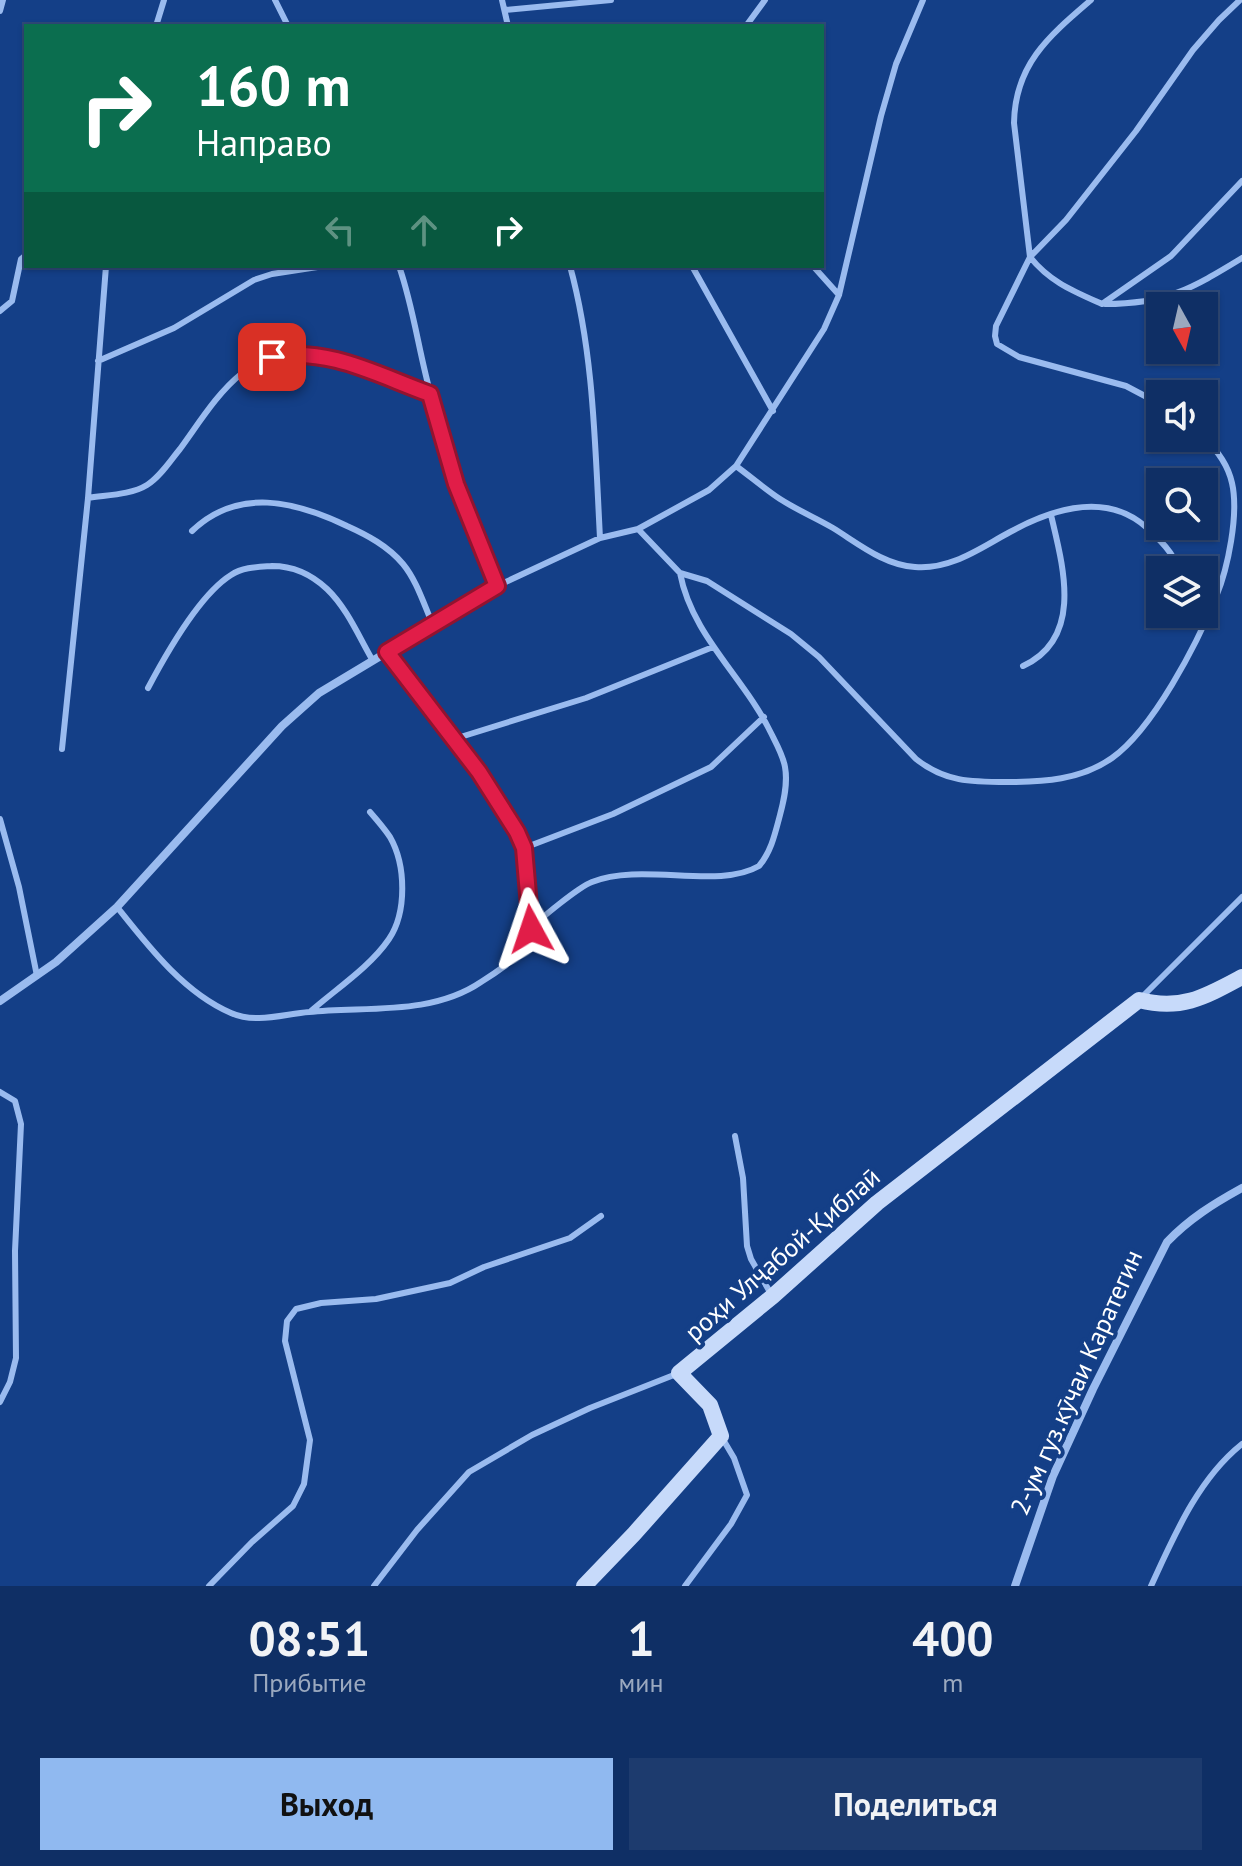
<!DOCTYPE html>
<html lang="ru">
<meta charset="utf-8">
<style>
:root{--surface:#0f2f65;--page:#1d3b6e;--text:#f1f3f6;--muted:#9ba9bf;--line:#2f4a79;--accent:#90b9f0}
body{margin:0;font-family:"PT Sans",sans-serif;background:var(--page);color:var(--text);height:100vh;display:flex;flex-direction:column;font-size:30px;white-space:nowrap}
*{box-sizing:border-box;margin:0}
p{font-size:26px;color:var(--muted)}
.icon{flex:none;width:44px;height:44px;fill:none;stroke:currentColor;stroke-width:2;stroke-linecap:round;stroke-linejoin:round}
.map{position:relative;height:1586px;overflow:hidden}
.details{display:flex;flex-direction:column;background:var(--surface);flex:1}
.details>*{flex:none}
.guide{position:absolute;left:24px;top:24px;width:800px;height:244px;border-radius:0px;box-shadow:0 2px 6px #0004,0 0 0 2px var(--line);background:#0b6e4f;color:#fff;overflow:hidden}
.needle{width:52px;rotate:172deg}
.fabs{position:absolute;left:1146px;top:292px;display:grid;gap:16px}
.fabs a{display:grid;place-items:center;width:72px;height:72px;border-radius:0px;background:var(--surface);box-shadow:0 2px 6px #0004,0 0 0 2px var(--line);font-size:40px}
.pin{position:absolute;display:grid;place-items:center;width:68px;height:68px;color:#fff;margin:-34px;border-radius:16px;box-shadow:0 4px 12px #0006}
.me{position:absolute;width:88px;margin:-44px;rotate:355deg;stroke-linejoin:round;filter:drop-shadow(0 0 6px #0008)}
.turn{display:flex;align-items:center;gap:28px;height:168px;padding:0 40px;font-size:36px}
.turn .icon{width:104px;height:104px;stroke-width:2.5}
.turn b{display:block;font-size:56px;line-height:68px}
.lanes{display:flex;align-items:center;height:76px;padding:0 40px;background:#0003;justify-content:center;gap:40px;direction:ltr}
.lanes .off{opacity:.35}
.eta{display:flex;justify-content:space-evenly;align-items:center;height:136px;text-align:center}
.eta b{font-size:48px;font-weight:600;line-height:56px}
.primary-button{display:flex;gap:16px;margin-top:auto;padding:16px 40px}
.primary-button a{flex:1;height:92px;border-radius:0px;background:var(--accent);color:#111;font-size:32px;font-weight:600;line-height:92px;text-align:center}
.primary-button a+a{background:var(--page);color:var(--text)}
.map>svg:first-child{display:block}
</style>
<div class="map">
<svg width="1242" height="1586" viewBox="0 0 1242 1586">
<rect width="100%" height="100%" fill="#143f87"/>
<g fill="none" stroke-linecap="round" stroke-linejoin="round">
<!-- lane -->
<path stroke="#9abbef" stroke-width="6" d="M275,0l13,26
M502,0l6,26
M1091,0c-42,36 -76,64 -77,123l16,134c20,25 43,34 72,47l69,-48 71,-75
M505,10l106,-10
M0,11l3,-11
M156,26l8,-26
M746,26l19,-26
M106,266l-18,232c18,-3 43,-3 59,-13 13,-8 23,-24 33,-36 35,-48 65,-105 135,-95 35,5 81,28 115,40
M399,266c15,43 20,88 33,133 17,64 40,125 65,187l103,-48 38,-9 71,-39 27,-24 88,-137 15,-34 42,-179 15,-52 27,-64
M570,266c24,88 25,180 30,272
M692,266l81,145
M813,266l26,29
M1105,304c61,0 86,-15 137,-46
M0,311l12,-10 9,-42 5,-4
M98,361l76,-33 80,-48 18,-6 52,-8
M1160,404l-34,-18 -107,-29 -22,-13 -2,-8 1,-10 34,-69 36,-37 70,-89 57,-81 26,-30 21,-20
M736,466c15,11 29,23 44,33 17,11 36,19 53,29 26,16 51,37 82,39 36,3 65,-19 95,-35 42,-23 96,-40 136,-5 14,13 27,25 33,43
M638,529l42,44 27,8 84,53 28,23 97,102c29,23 55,23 91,23 36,0 74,-2 105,-24 41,-29 85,-114 104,-161 12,-29 23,-83 16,-114 -4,-18 -15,-33 -28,-45
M192,531c46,-44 103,-30 155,-5 20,9 41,20 56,38 14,17 21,41 30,61
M387,652l92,120 38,60 7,16 7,81
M1023,666c61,-28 40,-100 28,-151
M148,688c18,-34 51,-93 83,-113 12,-8 27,-8 41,-9 22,0 39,8 55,23 20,19 32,48 46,72
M454,739l132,-41 127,-51
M62,749l26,-251
M0,819l19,68 18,89
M524,848l89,-34 98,-47 53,-50
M117,907c31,39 67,86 114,106 25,11 53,1 78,-1 56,-6 122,4 172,-30 8,-5 17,-11 25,-17 11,-10 15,-23 24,-35 9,-11 49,-43 62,-48 50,-20 126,8 167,-16 12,-14 16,-32 21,-51 4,-15 8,-32 5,-48 -2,-12 -9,-24 -14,-34 -27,-56 -79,-97 -91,-160
M1140,999l102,-102
M311,1011c25,-22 59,-44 78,-72 18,-27 17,-74 1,-102 -6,-9 -13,-17 -20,-25
M0,1092l15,9 6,23 -6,127 1,107 -6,24 -10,20
M735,1136l8,42 4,68 4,13 20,35
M209,1586l43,-44 41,-36 11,-22 6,-44 -25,-99 2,-20 9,-12 25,-6 55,-4 74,-16 34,-16 86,-29 31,-22
M374,1586l43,-56 52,-58 63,-37 58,-27 89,-35
M685,1586l46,-62 16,-29 -13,-37 -13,-22
M1151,1586c23,-50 47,-107 91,-142"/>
<!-- street -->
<path stroke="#9abbef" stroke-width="8" d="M0,1001l56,-39 61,-55 165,-181 37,-33 178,-107
M1015,1586l38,-110 40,-87 74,-147c22,-23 46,-38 75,-54"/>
<!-- secondary -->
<path stroke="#c7dafa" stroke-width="16" d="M584,1586l50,-52 87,-98 -11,-31 -31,-32 94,-77 104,-93 262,-203c42,11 66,-3 103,-23"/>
</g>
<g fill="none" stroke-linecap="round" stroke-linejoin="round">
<!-- route casing -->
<g stroke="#92132f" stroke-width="20">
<path id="route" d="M272,357c58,-10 105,18 158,37l26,90 41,102 -110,66 92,120 38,60 7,16 7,81"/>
</g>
<!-- route -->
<use href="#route" stroke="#e11d48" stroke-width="14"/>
</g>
<g text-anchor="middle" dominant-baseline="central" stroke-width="8" stroke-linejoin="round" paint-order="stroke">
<!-- street labels -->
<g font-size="26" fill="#fff" stroke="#143f87">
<text transform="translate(782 1254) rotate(-41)">роҳи Улҷабой-Қиблаӣ</text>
<text transform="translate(1076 1382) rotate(-66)">2-ум гуз.кӯчаи Каратегин</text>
</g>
</g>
</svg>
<div class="fabs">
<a><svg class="needle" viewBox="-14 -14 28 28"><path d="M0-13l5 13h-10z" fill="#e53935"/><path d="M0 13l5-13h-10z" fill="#9ba9bf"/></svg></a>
<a><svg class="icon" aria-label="sound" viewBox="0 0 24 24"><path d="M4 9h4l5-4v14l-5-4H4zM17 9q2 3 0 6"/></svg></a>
<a><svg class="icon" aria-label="search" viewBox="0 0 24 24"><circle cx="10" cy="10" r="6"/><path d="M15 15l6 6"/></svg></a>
<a><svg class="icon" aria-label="layers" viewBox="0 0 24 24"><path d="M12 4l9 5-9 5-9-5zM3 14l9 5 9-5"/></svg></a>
</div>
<div class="pin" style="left:272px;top:357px;background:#d93025"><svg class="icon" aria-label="arrive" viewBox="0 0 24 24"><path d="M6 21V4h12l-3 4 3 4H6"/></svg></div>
<svg class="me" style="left:531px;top:929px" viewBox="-20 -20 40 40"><path d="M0-17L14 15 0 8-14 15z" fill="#e11d48" stroke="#fff" stroke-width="4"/></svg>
<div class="guide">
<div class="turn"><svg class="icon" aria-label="right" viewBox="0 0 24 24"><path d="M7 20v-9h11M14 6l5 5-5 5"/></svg><div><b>160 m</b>Направо</div></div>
<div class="lanes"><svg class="icon off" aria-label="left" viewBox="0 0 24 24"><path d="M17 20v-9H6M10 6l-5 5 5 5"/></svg><svg class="icon off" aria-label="ahead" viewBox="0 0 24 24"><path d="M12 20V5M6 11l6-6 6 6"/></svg><svg class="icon" aria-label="right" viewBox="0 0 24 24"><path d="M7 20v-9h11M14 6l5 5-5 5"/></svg></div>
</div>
</div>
<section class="details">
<div class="eta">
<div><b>08:51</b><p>Прибытие</p></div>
<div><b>1</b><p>мин</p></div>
<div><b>400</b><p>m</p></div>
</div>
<div class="primary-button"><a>Выход</a><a>Поделиться</a></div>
</section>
